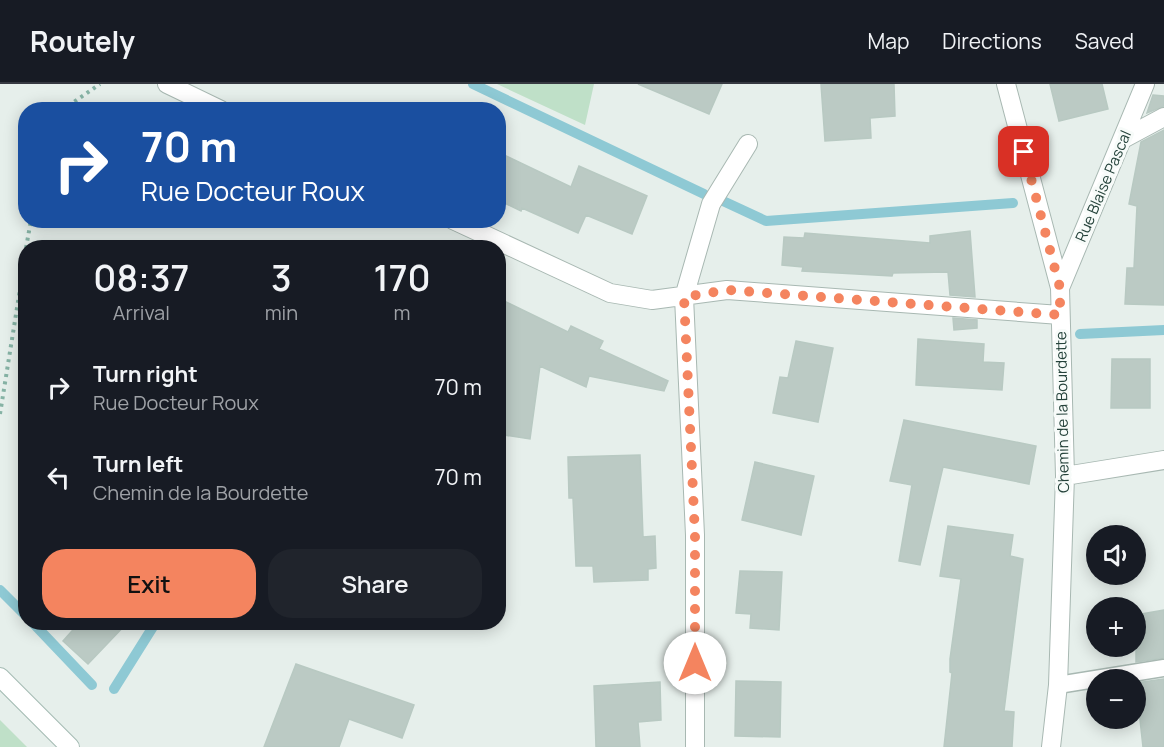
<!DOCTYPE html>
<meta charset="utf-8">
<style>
:root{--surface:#171b24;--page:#20242c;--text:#f1f3f6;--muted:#9ea1a6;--line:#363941;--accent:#f4845f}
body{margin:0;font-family:Manrope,sans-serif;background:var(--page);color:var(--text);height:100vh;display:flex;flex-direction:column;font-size:22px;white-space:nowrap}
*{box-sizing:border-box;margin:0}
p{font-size:20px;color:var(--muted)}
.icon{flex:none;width:33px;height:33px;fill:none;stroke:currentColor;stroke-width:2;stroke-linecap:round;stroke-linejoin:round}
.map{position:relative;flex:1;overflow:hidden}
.details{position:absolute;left:18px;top:156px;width:488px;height:390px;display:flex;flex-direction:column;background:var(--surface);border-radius:24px;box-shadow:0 3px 15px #0003}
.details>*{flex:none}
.hud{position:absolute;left:18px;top:18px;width:488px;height:126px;border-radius:24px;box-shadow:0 3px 15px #0003;background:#1a4fa0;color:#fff;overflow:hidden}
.controls{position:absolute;left:1086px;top:441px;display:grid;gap:12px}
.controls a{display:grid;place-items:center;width:60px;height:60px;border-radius:50%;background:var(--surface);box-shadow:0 3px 15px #0003;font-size:30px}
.pin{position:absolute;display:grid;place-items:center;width:51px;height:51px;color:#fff;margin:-26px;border-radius:12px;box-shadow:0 3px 9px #0006}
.me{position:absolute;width:66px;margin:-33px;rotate:0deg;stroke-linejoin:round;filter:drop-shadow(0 0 4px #0008)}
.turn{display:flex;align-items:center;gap:21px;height:126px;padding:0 24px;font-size:27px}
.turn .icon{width:78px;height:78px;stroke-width:2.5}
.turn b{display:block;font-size:42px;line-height:51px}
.eta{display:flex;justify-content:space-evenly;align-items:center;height:102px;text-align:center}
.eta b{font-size:36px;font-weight:600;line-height:42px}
.button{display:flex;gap:12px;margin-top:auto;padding:12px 24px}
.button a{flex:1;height:69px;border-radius:24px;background:var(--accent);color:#111;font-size:24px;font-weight:600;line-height:69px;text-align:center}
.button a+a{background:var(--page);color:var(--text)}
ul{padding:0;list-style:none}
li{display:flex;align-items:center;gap:18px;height:90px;padding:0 24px}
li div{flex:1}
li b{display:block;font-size:22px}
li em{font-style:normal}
header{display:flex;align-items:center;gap:36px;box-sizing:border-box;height:84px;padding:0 30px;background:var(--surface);border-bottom:2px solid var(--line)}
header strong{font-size:28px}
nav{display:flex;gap:33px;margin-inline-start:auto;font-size:21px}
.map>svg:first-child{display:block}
</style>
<header>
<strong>Routely</strong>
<nav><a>Map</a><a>Directions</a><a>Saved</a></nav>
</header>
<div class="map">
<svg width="1164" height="663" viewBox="0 0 1164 663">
<rect width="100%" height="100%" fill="#e6efeb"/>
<!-- green -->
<path fill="#bfe0c8" d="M497,0h97l-9,41z
M0,636l27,27h-27z"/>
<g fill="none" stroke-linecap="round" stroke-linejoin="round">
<!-- stream -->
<path stroke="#8ec9d4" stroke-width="10" d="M473,0l231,110
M723,117l43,20 247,-18
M1080,250l84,-4
M0,506l26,26
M32,538l60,63
M114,605l42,-67"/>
</g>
<!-- building -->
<path fill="#bbcac4" stroke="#b8c9c2" stroke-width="1.5" d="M638,0h84l-13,30z
M821,0h73l1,32 -25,2 1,20 -46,3z
M1050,0h52l6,25 -49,12z
M1153,11l11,1v10l-17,7z
M1164,46v175l-39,-1 2,-36h7l3,-62 -8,-2 12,-62z
M498,68l73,35 8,-21 68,30 -15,38 -46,-19 -8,18 -56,-25 -1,3 -23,-11z
M970,147l5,66 -25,-2 -2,-23 -55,1 -1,3 -90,-5 1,-4 -21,-2 2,-28 20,1 1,-5 125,10v-7z
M498,214l70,34 3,-6 32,15 -4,8 69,32 -4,10 -75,-15 -3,11 -46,-21 -10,73 -32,-5z
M953,234l24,2v8l-23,2z
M918,255l66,5 -1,18 21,1 -2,27 -86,-5z
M796,257l37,7 -15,74 -45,-9 7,-36 8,1z
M1112,275h38v49h-39z
M904,336l132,26 -7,38 -86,-17 -23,98 -21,-4 13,-76 -22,-4z
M640,371l3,82 12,-1 1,32 -8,1v11l-54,2 -1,-16h-17l-3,-68h-4l-1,-41z
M755,378l59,14 -13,59 -59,-15z
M948,442l65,9 -3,21 13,3 -19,152 10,1 -2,35h-68l8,-74 -2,-1v-13l11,-80 -21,-3z
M740,487l42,1 -3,58 -29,-2 1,-14 -15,-1z
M1164,526v48l-28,4v-47z
M80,538h48l-40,42 -25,-23z
M296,580l118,41 -12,33 -53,-19 -10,28h-75z
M1164,595v68h-21l-7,-64z
M736,597l45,1 -1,55 -45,-1z
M660,598l1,38 -23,2 2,25h-44l-2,-61z"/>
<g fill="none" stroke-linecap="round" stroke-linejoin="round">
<!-- service casing -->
<g stroke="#a8b8b2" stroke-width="19">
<path id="service" d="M1058,601l106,-17"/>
</g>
<!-- minor casing -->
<g stroke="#a8b8b2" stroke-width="20">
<path id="minor" d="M167,0l54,26
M1006,0l54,204 5,188 -7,209 -7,62
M1123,55l41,-22
M453,136l157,73 42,7 75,-10 333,25
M1060,204l85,-204
M1065,392l99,-16
M695,663v-212l-11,-238 27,-93 37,-60"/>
</g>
<!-- secondary casing -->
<g stroke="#a4bbb3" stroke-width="20">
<path id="secondary" d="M0,593l70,70"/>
</g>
<!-- path -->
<path stroke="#86b3a5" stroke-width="4" stroke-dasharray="3 4.5" stroke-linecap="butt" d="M62,26l38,-26
M26,164l5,-28
M0,330l26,-162"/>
<!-- service -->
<use href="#service" stroke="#fff" stroke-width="16"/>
<!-- minor -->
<use href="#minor" stroke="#fff" stroke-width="18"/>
<!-- secondary -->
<use href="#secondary" stroke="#fff" stroke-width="18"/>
</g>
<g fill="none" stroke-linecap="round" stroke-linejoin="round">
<!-- route -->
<path stroke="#f4845f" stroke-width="10" stroke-dasharray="0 18" d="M695,579v-128l-11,-238 44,-7 332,25v-27l-36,-136"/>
</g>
<g text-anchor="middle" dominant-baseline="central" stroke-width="6" stroke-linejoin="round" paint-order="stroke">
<!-- street labels -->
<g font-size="15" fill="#24423a" stroke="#f7fbf9">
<text transform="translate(1103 102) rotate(-67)">Rue Blaise Pascal</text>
<text transform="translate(1062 328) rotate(-91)">Chemin de la Bourdette</text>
</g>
</g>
</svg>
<div class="controls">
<a><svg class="icon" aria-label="sound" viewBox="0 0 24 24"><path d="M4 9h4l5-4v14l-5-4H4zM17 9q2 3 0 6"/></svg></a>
<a>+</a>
<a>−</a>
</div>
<div class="pin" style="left:1024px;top:68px;background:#d93025"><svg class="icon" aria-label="arrive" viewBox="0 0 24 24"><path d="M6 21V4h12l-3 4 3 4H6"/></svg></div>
<svg class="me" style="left:695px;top:579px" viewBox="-20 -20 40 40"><circle r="19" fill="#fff"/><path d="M0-13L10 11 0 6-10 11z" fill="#f4845f"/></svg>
<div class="hud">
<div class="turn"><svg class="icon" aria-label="right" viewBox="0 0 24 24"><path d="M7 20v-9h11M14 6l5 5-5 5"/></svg><div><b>70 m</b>Rue Docteur Roux</div></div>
</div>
<section class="details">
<div class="eta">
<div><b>08:37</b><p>Arrival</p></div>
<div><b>3</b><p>min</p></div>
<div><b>170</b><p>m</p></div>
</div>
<ul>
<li><svg class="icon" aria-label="right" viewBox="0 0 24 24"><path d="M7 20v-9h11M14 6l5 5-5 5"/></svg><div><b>Turn right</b><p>Rue Docteur Roux</p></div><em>70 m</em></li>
<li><svg class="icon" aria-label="left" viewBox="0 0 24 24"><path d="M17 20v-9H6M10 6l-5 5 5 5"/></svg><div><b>Turn left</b><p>Chemin de la Bourdette</p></div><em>70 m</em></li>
</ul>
<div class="button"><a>Exit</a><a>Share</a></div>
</section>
</div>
